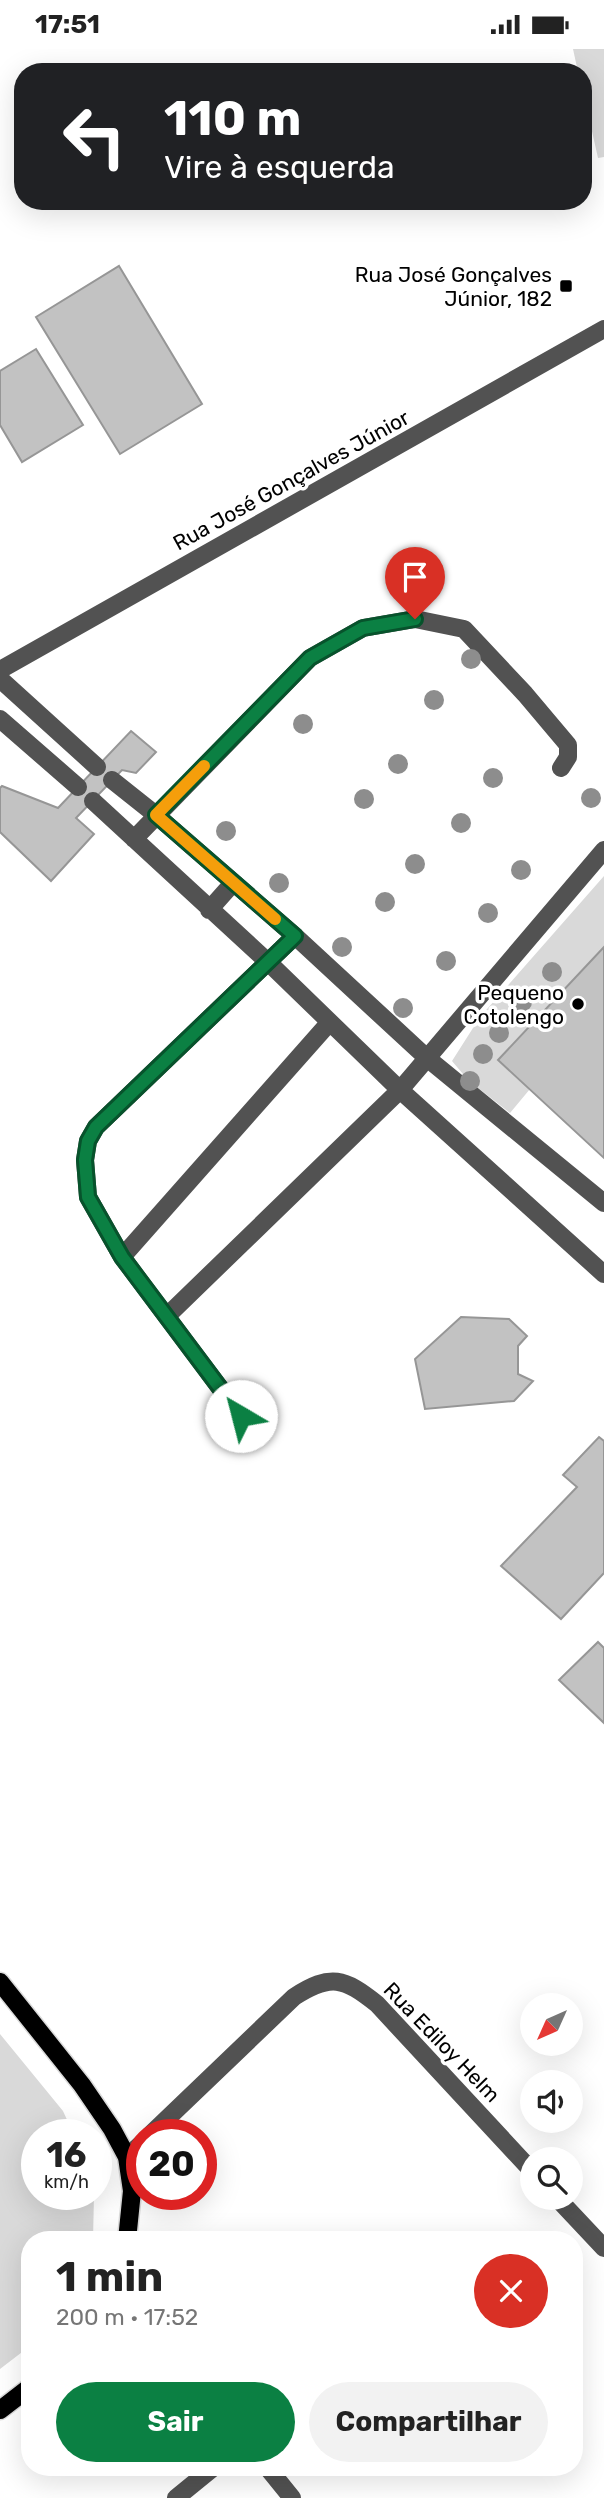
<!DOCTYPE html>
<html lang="pt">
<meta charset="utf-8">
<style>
:root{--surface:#fff;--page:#f2f2f2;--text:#222;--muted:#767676;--accent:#0b8043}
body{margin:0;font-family:Rubik,sans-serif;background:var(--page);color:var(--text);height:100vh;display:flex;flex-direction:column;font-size:26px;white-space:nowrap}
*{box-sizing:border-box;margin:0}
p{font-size:23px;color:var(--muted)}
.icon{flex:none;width:38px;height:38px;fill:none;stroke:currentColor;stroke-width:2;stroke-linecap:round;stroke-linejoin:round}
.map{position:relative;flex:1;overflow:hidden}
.panel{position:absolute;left:21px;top:2182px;width:562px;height:245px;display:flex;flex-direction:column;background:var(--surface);border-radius:28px;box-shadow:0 7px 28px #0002}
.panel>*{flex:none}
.guide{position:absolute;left:14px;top:14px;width:578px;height:147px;border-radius:28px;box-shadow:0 7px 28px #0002;background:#202124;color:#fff;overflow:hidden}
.needle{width:46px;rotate:225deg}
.controls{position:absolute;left:520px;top:1944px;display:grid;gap:14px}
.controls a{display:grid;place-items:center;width:63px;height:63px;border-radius:50%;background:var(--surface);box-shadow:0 7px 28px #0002;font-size:35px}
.speed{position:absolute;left:21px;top:2070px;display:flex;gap:14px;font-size:35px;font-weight:700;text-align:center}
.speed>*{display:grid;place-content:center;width:91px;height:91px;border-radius:50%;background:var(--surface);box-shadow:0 7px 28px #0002;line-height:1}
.speed small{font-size:18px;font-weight:400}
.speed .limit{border:10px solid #d22;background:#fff;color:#111}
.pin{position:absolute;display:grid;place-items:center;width:60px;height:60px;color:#fff;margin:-72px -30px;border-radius:50% 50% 50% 0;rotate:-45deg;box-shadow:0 0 7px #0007}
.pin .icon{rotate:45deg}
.me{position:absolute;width:77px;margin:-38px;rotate:323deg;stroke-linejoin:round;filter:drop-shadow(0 0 5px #0008)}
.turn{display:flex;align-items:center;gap:24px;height:147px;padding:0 35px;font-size:32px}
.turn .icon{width:91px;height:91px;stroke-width:2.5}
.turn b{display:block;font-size:49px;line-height:60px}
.round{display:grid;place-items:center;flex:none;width:74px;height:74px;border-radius:37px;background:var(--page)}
.summary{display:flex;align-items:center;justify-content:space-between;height:119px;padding:0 35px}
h1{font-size:42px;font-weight:700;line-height:52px}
.action{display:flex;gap:14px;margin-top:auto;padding:14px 35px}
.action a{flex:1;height:80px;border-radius:42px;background:var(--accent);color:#fff;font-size:28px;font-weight:700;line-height:80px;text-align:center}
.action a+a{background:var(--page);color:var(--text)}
.status{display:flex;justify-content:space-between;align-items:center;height:49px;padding:0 35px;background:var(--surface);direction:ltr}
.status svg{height:19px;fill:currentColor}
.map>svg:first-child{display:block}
</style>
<div class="status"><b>17:51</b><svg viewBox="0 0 49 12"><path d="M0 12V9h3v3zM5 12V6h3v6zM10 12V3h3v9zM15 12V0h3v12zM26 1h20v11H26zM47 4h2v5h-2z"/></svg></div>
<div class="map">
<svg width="604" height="2449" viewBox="0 0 604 2449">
<rect width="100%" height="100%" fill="#fff"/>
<!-- green -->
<path fill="#d9d9d9" d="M573,0h31v108l-6,1 -15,-67v-19h-5z
M604,827v71l-74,142 -20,24 -42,-33 -16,-19 28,-44z
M0,1985l63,77 11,24h-37v60h57l-1,45h-63v106l-30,23z"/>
<!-- building -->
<path fill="#c2c2c2" stroke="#969696" stroke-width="2" d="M119,217l83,138 -82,50 -84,-137z
M36,300l47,76 -61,37 -22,-37v-54z
M131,682l25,21 -20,21 -14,-3 -46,48 18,16 -43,47 -51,-49v-44l2,-2 56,22z
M604,898v211l-106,-98z
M461,1268l48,2 18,17 -9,10v28l15,7 -19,20 -89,8 -10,-50z
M599,1388l5,4v132l-43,46 -60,-53 76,-79 -14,-12z
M598,1593l6,6v75l-45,-43z"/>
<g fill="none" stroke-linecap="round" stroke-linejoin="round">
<!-- major casing -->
<g stroke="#dbdbdb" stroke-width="21">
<path id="major" d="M0,1933l82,103 30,44 15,28 5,34 -5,49
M0,2361l30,-23"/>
</g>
<!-- minor -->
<path stroke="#525252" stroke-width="18" d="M0,621l604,-341
M0,630l97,88
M0,670l78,68
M112,731l44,35 139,121 132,122 177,145
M93,752l175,161 132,128 204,184
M134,790l176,-181 53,-30 52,-9 49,10 61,65 43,51v12l-7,11
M209,861l24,-27
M122,1208l207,-234
M167,1267l233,-226 204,-240
M241,1367l-119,-159 -34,-60 -3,-37 3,-19 8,-14 199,-191
M150,2086l144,-138c37,-24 50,-19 83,7l155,167
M127,2108l15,-14
M557,2149l47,50
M267,2418l25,31
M176,2449l38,-31"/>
<!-- major -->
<use href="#major" stroke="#000" stroke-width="18"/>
</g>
<!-- trees -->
<g fill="#8d8d8d">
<circle cx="471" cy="610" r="10"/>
<circle cx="434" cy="651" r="10"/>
<circle cx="303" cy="675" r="10"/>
<circle cx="398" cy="715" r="10"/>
<circle cx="493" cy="729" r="10"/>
<circle cx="591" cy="749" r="10"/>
<circle cx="364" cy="750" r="10"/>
<circle cx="461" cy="774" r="10"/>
<circle cx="226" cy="782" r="10"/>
<circle cx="415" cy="815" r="10"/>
<circle cx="521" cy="821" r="10"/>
<circle cx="279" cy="834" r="10"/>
<circle cx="385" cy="853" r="10"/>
<circle cx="488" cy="864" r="10"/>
<circle cx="342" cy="898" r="10"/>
<circle cx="446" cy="912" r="10"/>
<circle cx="552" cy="923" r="10"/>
<circle cx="522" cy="953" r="10"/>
<circle cx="403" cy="959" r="10"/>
<circle cx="499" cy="984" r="10"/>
<circle cx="483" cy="1005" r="10"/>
<circle cx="470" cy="1032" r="10"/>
</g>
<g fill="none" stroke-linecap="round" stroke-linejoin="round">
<!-- route casing -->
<g stroke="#07532c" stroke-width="18">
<path id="route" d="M241,1367l-119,-159 -34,-60 -3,-37 3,-19 8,-14 199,-191 -139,-121 154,-157 53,-30 52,-9"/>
</g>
<!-- route -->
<use href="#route" stroke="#0b8043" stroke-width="12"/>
<!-- slow -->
<path stroke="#f59e0b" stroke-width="12" d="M204,717l-48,49 119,104"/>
</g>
<!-- markers -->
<g fill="#000" stroke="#fff" stroke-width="2.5">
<rect x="559" y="230" width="14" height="14" rx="3.5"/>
<circle cx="578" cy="955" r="7"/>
</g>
<g text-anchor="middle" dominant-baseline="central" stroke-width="7" stroke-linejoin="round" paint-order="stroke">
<!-- poi labels -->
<g font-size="21" fill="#000" stroke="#fff" text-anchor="end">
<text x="552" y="225">Rua José Gonçalves<tspan x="552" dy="24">Júnior, 182</tspan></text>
<text x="564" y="943">Pequeno<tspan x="564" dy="24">Cotolengo</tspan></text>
</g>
<!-- street labels -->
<g font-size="21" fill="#000" stroke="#fff">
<text transform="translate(291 431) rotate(-29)">Rua José Gonçalves Júnior</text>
<text transform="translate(442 1993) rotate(46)">Rua Ediloy Helm</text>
</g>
</g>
</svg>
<div class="controls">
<a><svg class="needle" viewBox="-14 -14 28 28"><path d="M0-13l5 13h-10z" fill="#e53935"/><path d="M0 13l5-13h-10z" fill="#767676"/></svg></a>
<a><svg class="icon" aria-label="sound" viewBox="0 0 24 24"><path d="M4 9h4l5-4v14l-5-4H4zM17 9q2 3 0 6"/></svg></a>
<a><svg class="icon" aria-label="search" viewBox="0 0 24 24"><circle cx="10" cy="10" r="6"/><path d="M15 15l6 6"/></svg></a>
</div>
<div class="speed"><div>16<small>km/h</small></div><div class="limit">20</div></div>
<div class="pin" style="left:415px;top:570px;background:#d93025"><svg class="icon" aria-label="arrive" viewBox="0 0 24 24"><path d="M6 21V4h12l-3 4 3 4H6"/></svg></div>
<svg class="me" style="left:241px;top:1367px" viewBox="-20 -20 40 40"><circle r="19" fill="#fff"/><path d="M0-13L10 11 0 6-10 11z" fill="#0b8043"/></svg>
<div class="guide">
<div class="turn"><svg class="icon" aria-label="left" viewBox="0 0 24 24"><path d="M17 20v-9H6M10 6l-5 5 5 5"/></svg><div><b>110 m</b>Vire à esquerda</div></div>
</div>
<section class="panel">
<div class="summary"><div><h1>1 min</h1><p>200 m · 17:52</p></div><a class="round" style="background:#d93025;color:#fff"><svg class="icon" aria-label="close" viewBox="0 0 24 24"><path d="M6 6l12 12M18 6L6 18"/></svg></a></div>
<div class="action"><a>Sair</a><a>Compartilhar</a></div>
</section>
</div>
